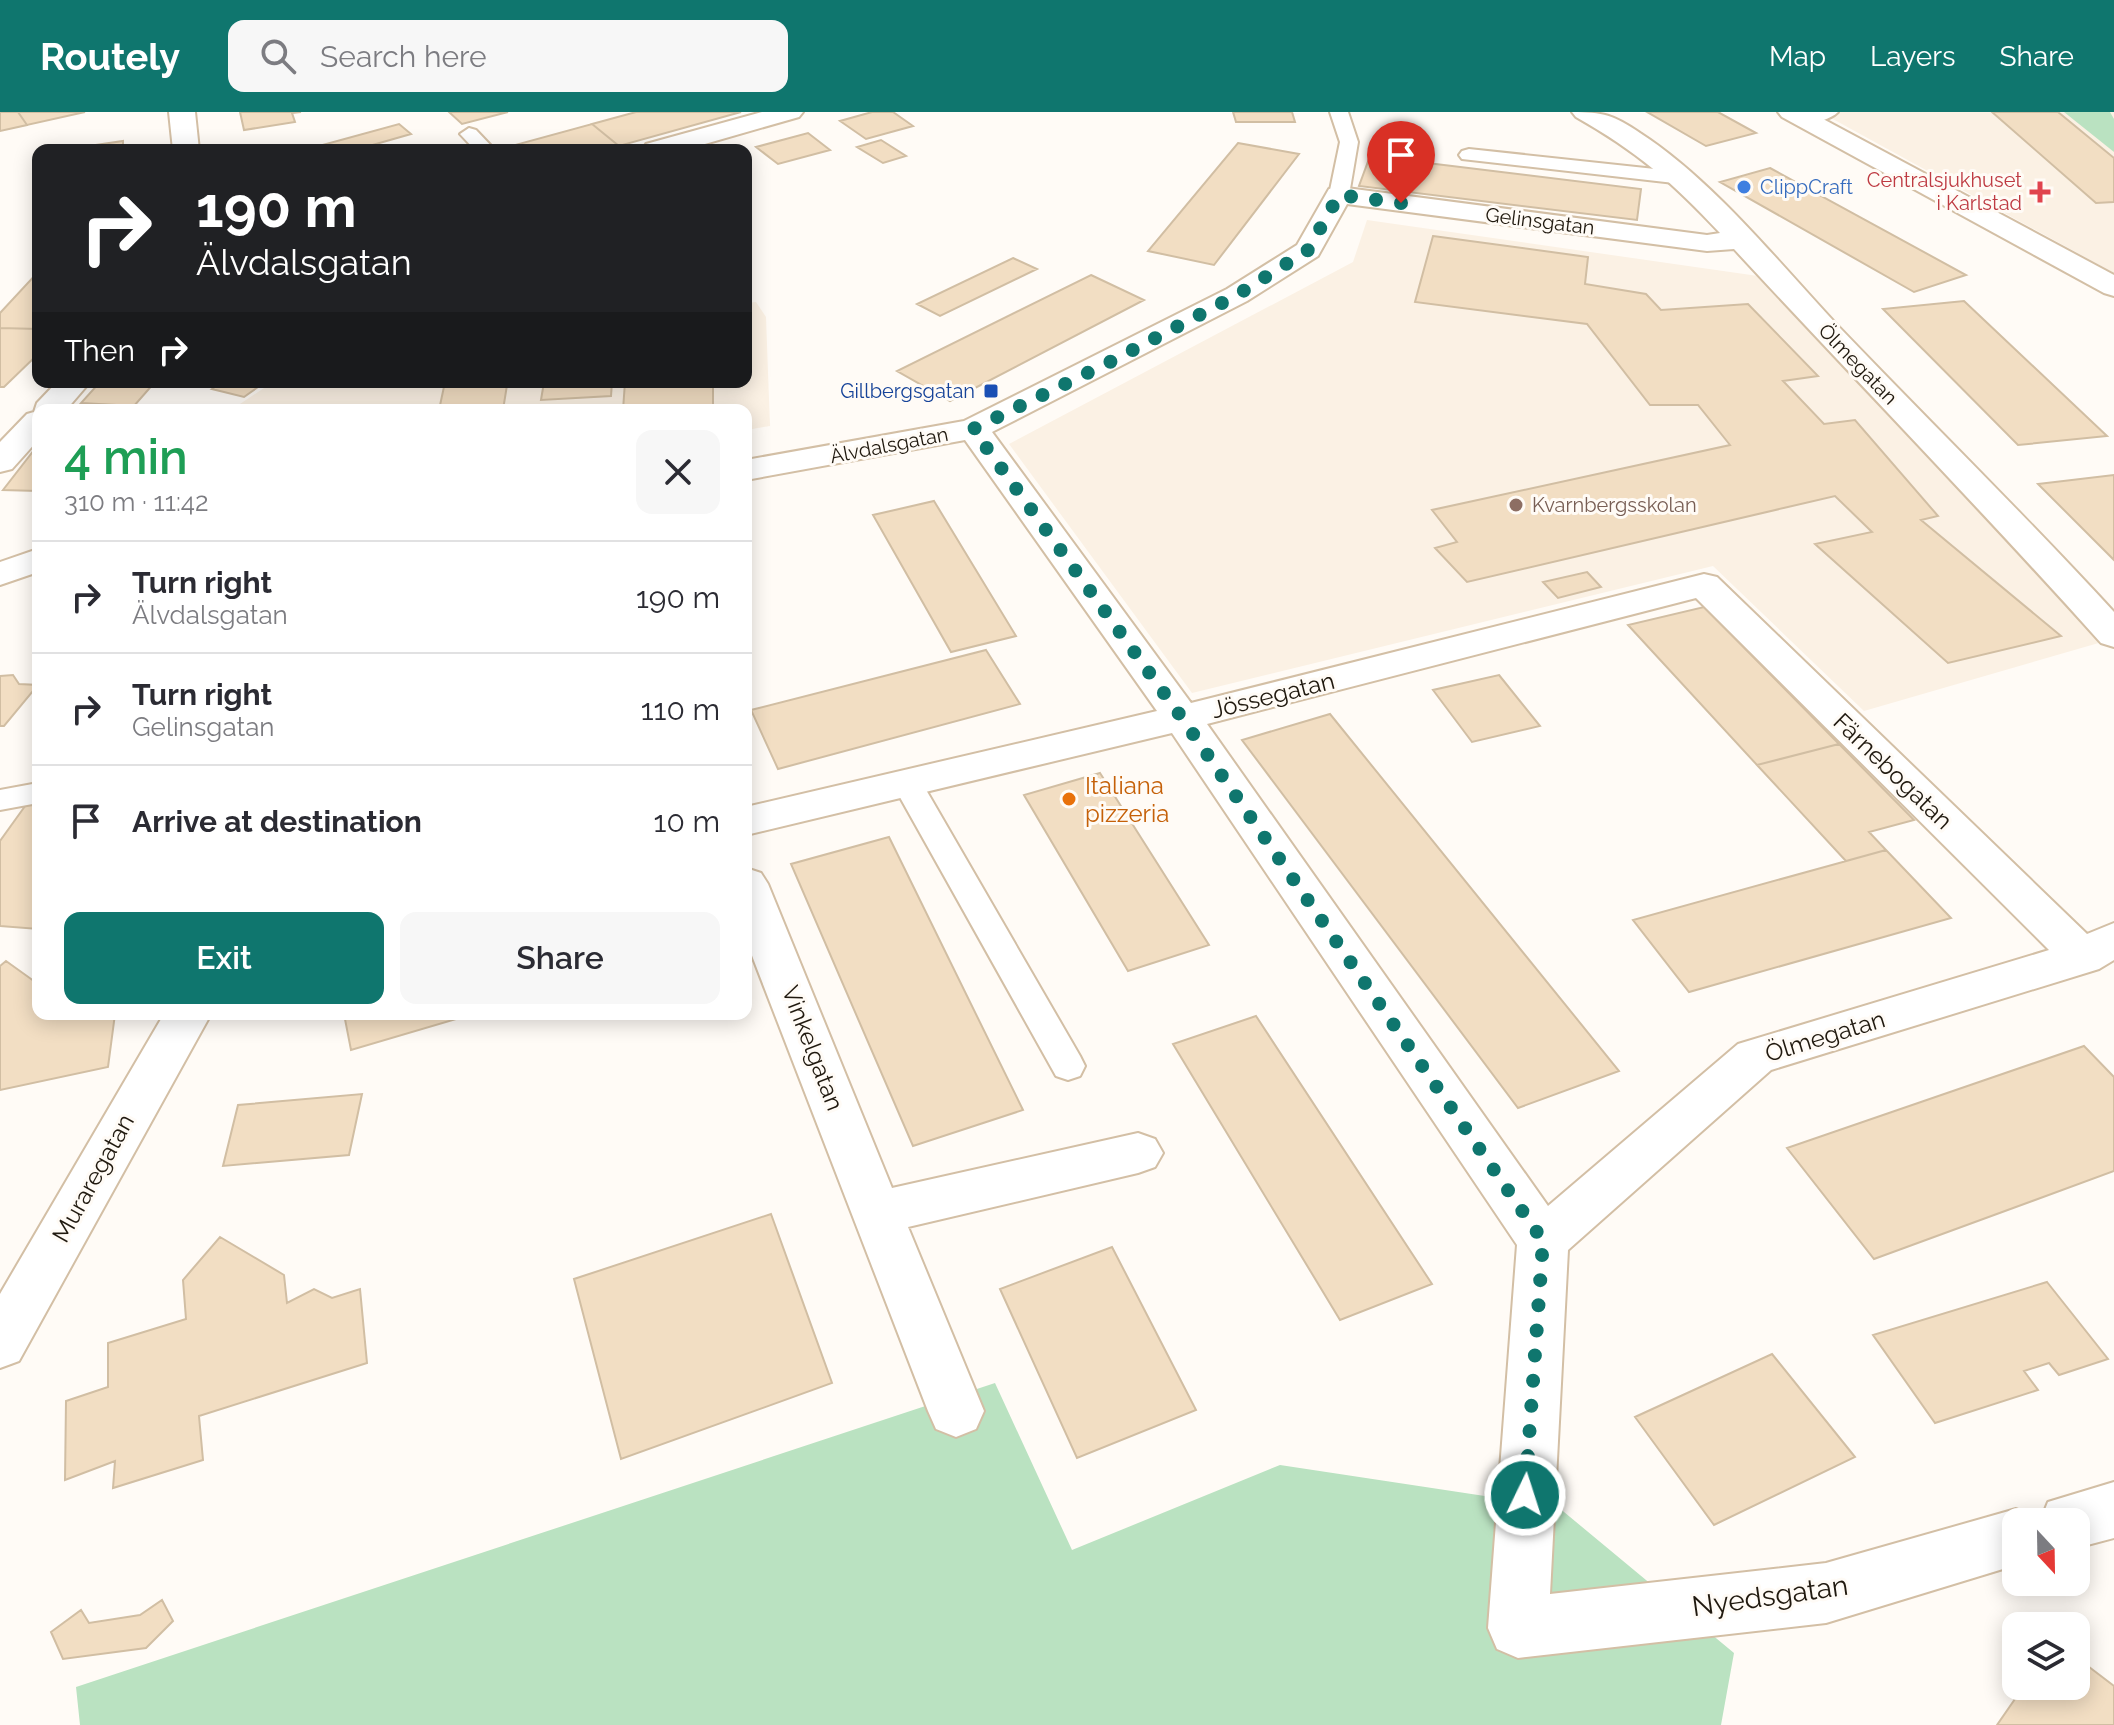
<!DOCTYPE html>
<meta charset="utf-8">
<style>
:root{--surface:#fff;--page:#f7f7f7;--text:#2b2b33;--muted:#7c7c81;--line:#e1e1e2;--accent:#0f766e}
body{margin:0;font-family:Raleway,sans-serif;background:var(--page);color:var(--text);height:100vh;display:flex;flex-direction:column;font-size:30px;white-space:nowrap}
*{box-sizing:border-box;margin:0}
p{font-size:26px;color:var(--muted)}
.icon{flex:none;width:44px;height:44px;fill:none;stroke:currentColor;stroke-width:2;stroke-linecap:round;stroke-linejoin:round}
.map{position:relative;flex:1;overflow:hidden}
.drawer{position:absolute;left:32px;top:292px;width:720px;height:616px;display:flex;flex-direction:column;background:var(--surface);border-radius:16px;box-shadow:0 4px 20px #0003}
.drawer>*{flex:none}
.guide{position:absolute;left:32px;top:32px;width:720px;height:244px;border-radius:16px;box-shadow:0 4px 20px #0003;background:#202124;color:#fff;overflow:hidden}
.needle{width:52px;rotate:158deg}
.tools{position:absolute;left:2002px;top:1396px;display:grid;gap:16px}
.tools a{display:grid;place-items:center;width:88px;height:88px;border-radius:16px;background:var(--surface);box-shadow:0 4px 20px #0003;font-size:40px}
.pin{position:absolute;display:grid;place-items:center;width:68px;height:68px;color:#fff;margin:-82px -34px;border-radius:50% 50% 50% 0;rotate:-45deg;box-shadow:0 0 8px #0007}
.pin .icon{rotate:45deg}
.me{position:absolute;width:88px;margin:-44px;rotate:4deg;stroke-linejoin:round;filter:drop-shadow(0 0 6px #0008)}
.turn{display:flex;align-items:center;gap:28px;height:168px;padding:0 32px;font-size:36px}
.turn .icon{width:104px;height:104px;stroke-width:2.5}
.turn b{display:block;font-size:56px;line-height:68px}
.then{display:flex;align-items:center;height:76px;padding:0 32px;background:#0003;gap:16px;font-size:30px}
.round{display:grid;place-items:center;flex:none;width:84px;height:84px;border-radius:16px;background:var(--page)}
.head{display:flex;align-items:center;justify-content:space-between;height:136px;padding:0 32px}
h1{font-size:48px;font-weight:600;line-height:60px;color:#1e9e55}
.button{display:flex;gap:16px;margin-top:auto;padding:16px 32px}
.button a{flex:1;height:92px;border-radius:16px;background:var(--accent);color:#fff;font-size:32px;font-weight:600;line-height:92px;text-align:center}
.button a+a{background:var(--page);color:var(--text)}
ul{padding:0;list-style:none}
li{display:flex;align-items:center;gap:24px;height:112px;padding:0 32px;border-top:2px solid var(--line)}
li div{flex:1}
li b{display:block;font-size:30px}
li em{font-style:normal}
header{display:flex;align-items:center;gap:48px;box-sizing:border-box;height:112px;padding:0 40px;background:var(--accent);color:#fff}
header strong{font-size:38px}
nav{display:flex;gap:44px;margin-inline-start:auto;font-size:28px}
.search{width:560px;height:72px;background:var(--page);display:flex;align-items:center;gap:20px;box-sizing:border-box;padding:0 28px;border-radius:16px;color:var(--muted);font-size:30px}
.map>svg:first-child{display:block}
</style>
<header>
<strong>Routely</strong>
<div class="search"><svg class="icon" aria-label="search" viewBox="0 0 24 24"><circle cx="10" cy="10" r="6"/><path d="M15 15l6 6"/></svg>Search here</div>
<nav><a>Map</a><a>Layers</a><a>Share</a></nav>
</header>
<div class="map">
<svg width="2114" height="1613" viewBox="0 0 2114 1613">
<rect width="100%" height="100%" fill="#fffbf6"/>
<!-- built -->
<path fill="#fbf1e4" d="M1820,0h294v161z
M1367,108l391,56 351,364 -245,71 -151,-145 -521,127 -183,-249 344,-182z
M756,190l10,15 4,109 -24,4v-20h-515l42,-28h473v-79z"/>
<!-- green -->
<path fill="#bae2c1" d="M2064,0h46l4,7v33z
M995,1271l77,167 208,-85 278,42 176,146 -13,72h-1641l-4,-38z"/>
<!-- building -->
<path fill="#f2dec3" stroke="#d1bea3" stroke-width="2" d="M0,0h18l9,13 -27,6z
M18,0h67l-58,13z
M240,0h61l-9,1 3,9 -51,8z
M449,0h59l-46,12z
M636,0h105l-122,34 -27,-22z
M872,0h21l20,14 -47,13 -26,-18z
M1233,0h59l3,10h-59z
M1647,0h71l38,21 -50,13z
M1992,0h66l56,46v44l-18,1z
M399,12l12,10 -56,16 -47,-1z
M592,12l27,22 -15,4h-107z
M808,21l22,17 -52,14 -22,-17z
M881,28l25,16 -23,7 -26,-16z
M123,29v9h-61z
M1238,31l61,11 -85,111 -66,-14z
M1370,44l271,33 -4,31 -278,-34z
M1770,56l196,107 -52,17 -194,-110z
M1433,124l155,21 -3,27 61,10 15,16 87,-6 70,72 -35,5 41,43 31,-4 83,96 -17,4 140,116 -113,27 -133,-119 57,-12 -37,-36 -368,86 -32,-34 22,-6 -25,-32 298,-65 -32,-40h-48l-63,-81 -172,-22z
M1013,146l24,11 -97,47 -23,-12z
M38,160v57l-38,-1v-15z
M1091,163l53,25 -194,101 -53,-30z
M1964,189l143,135 -89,9 -135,-136z
M0,216l38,1v25l-34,33h-4z
M100,270h55l-21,24 -53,-3z
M223,270h42l-21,15 -32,-8z
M445,270h167l-1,14 -70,4 3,-18 -37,3 -4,25h-64z
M625,270h88v27l-90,1z
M38,333v46l-35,-1z
M2114,363v85l-76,-76z
M934,389l82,135 -65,16 -78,-137z
M1587,460l14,15 -43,11 -15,-16z
M1704,495l135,137 -82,21 -129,-140z
M986,538l34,54 -242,65 -27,-59z
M13,563l6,9 19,1 -34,41h-4v-50z
M1499,563l41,51 -68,16 -39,-52z
M1330,602l289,357 -101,37 -276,-368z
M1839,632l75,76 -45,12 17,18 -40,11 -89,-96z
M1100,661l109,172 -81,26 -104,-176z
M28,690l10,1v126l-38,-3v-85z
M889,725l134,273 -110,36 -122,-282z
M1886,738l65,68 -262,74 -56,-72z
M6,849l32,23v30h77l-7,53 -108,23v-124z
M344,902h129l-122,36z
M1256,904l176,268 -92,36 -167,-276z
M2084,934l30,31v94l-240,88 -87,-111z
M362,982l-13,61 -126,11 15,-61z
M771,1102l61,169 -211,76 -47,-180z
M220,1125l64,38 3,28 27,-14 18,9 28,-9 7,74 -168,53 4,44 -90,28 2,-27 -50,19 1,-79 42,-14v-44l78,-24 -3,-39z
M1112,1135l84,163 -119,48 -77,-169z
M2047,1170l61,77 -49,16 -10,-12 -25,8 14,19 -103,33 -62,-88z
M1772,1242l83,103 -141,68 -79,-108z
M162,1488l11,21 -27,27 -83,11 -12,-27 30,-22 8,13 51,-8z
M2076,1545l38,29v39h-117l27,-39h52z"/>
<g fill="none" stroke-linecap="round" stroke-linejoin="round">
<!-- lane casing -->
<g stroke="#d3bfa5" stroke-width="4">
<path id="lane" d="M1330,0h18l10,30 -9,53 -10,6 -10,-6 11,-53z
M1809,0h29c-8,8 -29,14 -41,11l-2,-4z
M469,16l7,2 19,20h-20l-15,-16z
M1469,37l214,23 10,6 -10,6 -221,-25 -3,-4 3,-4z
M907,661l11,3 162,280 5,10 -5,10 -12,4 -12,-4 -164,-293 4,-7z
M38,671v20l-38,7v-20z"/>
</g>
<!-- street casing -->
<g stroke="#d3bfa5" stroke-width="4">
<path id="street" d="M169,0h26l4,38h-26z
M762,0h41l-4,5 -115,33h-42l4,-6z
M1572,0c31,0 42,3 68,21 74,48 139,130 200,195 91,95 185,187 274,284v35l-13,-4c-120,-134 -245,-262 -367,-394l-27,2 -360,-47 -29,52 -71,45 -255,131 199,271 513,-129 13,3 370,357 27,-11v37l-15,9 -328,101 -203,180 -18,344 276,-31 190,-54 21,8 2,5h-23v43l-190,58 -308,35 -21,-9 -9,-21 29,-383 -345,-512 -426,102v-28l411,-96 -192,-271 -219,40v-20l218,-39 263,-132 70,-44 32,-56 10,-2 368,48 13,-2c-48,-51 -82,-81 -144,-116zM1696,486l353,352 -311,94 -190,162 -341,-482z
M57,270h33l-24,28h-28v30l-26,29 -12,3v-30l27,-28 7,-2 3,-9z
M38,437v23l-38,13v-23z
M746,756l15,5 7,11 124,304 246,-55 17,6 8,14 -8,14 -17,6 -230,54 76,184 -8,18 -20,8 -20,-8 -8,-18 -182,-471z
M164,902h47l-192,347 -19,7v-74z
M2114,1370v56l-38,10v-26h-36l8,-20z"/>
</g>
<!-- secondary casing -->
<g stroke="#d3bfa5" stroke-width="4">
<path id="secondary" d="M1778,0h32l304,163v21l-10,-3 -322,-176z"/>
</g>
<!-- lane -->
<use href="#lane" fill="#fff" fill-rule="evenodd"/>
<!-- street -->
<use href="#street" fill="#fff" fill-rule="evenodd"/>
<!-- secondary -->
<use href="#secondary" fill="#fff" fill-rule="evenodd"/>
</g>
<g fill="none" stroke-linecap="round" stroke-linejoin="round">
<!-- route -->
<path stroke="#0f766e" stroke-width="14" stroke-dasharray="0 25.2" d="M1401,91l-62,-8 -31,55 -71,45 -127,67 -137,67 209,289 361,523 -18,254"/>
</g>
<!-- markers -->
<circle fill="#3f7fe0" stroke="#fffbf6" stroke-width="3" cx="1744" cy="75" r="8"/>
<path fill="#e0444e" stroke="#fffbf6" stroke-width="3" d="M2036 68h8v8h8v8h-8v8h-8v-8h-8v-8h8z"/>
<rect fill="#1a4fb4" stroke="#fffbf6" stroke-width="3" x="983" y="271" width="16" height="16" rx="4"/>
<circle fill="#8d6e63" stroke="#fffbf6" stroke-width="3" cx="1516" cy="393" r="8"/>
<circle fill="#e8710a" stroke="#fffbf6" stroke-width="3" cx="1069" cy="687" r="8"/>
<g text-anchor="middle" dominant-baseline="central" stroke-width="6" stroke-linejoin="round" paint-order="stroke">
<!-- far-health labels -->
<g font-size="20" fill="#be3a42" stroke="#fffbf6" text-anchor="end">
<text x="2022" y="68">Centralsjukhuset<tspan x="2022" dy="23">i Karlstad</tspan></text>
</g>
<!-- far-shop labels -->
<g font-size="20" fill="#366cbe" stroke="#fffbf6" text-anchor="start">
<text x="1760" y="75">ClippCraft</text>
</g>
<!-- far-street labels -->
<g font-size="20" fill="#20190f" stroke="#fffbf6">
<text transform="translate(1540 109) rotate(7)">Gelinsgatan</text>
<text transform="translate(1858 252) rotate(46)">Ölmegatan</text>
<text transform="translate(889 333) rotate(-11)">Älvdalsgatan</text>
</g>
<!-- far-transit labels -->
<g font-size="20" fill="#164399" stroke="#fffbf6" text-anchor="end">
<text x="975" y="279">Gillbergsgatan</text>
</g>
<!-- far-education labels -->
<g font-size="20" fill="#785e54" stroke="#fffbf6" text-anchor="start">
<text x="1532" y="393">Kvarnbergsskolan</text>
</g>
<!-- street labels -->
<g font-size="24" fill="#20190f" stroke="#fffbf6">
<text transform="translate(1273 583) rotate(-14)">Jössegatan</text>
<text transform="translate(1893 659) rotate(44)">Färnebogatan</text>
<text transform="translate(1825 924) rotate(-17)">Ölmegatan</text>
<text transform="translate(813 936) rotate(69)">Vinkelgatan</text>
<text transform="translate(93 1066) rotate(-61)">Muraregatan</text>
</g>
<!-- food labels -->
<g font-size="24" fill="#c56008" stroke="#fffbf6" text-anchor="start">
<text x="1085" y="673">Italiana<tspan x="1085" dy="28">pizzeria</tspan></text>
</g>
<!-- near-street labels -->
<g font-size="28" fill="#20190f" stroke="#fffbf6">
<text transform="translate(1770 1484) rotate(-8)">Nyedsgatan</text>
</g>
</g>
</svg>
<div class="tools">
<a><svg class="needle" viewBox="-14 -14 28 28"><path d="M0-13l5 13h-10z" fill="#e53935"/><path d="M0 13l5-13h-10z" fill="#7c7c81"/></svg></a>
<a><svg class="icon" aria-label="layers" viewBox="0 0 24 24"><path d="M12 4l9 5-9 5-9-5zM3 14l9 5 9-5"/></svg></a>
</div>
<div class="pin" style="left:1401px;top:91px;background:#d93025"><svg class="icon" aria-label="arrive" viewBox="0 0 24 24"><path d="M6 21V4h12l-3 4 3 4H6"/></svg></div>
<svg class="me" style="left:1525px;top:1383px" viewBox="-20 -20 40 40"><circle r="17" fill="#0f766e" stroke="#fff" stroke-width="3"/><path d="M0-11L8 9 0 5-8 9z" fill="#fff"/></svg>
<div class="guide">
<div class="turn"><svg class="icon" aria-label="right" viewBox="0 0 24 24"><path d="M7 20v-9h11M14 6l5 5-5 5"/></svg><div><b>190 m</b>Älvdalsgatan</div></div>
<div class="then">Then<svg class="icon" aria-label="right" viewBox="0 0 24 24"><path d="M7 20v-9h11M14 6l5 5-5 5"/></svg></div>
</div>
<section class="drawer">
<div class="head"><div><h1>4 min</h1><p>310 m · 11:42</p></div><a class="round"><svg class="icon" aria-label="close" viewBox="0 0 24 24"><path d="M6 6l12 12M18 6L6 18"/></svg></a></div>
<ul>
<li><svg class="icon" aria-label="right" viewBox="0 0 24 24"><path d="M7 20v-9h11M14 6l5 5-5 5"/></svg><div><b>Turn right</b><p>Älvdalsgatan</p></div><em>190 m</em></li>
<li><svg class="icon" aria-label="right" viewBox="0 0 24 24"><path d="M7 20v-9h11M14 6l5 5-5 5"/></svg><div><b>Turn right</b><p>Gelinsgatan</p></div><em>110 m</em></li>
<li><svg class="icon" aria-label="arrive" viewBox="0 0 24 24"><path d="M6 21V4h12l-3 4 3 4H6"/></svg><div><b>Arrive at destination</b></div><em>10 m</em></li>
</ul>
<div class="button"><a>Exit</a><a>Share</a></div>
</section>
</div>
